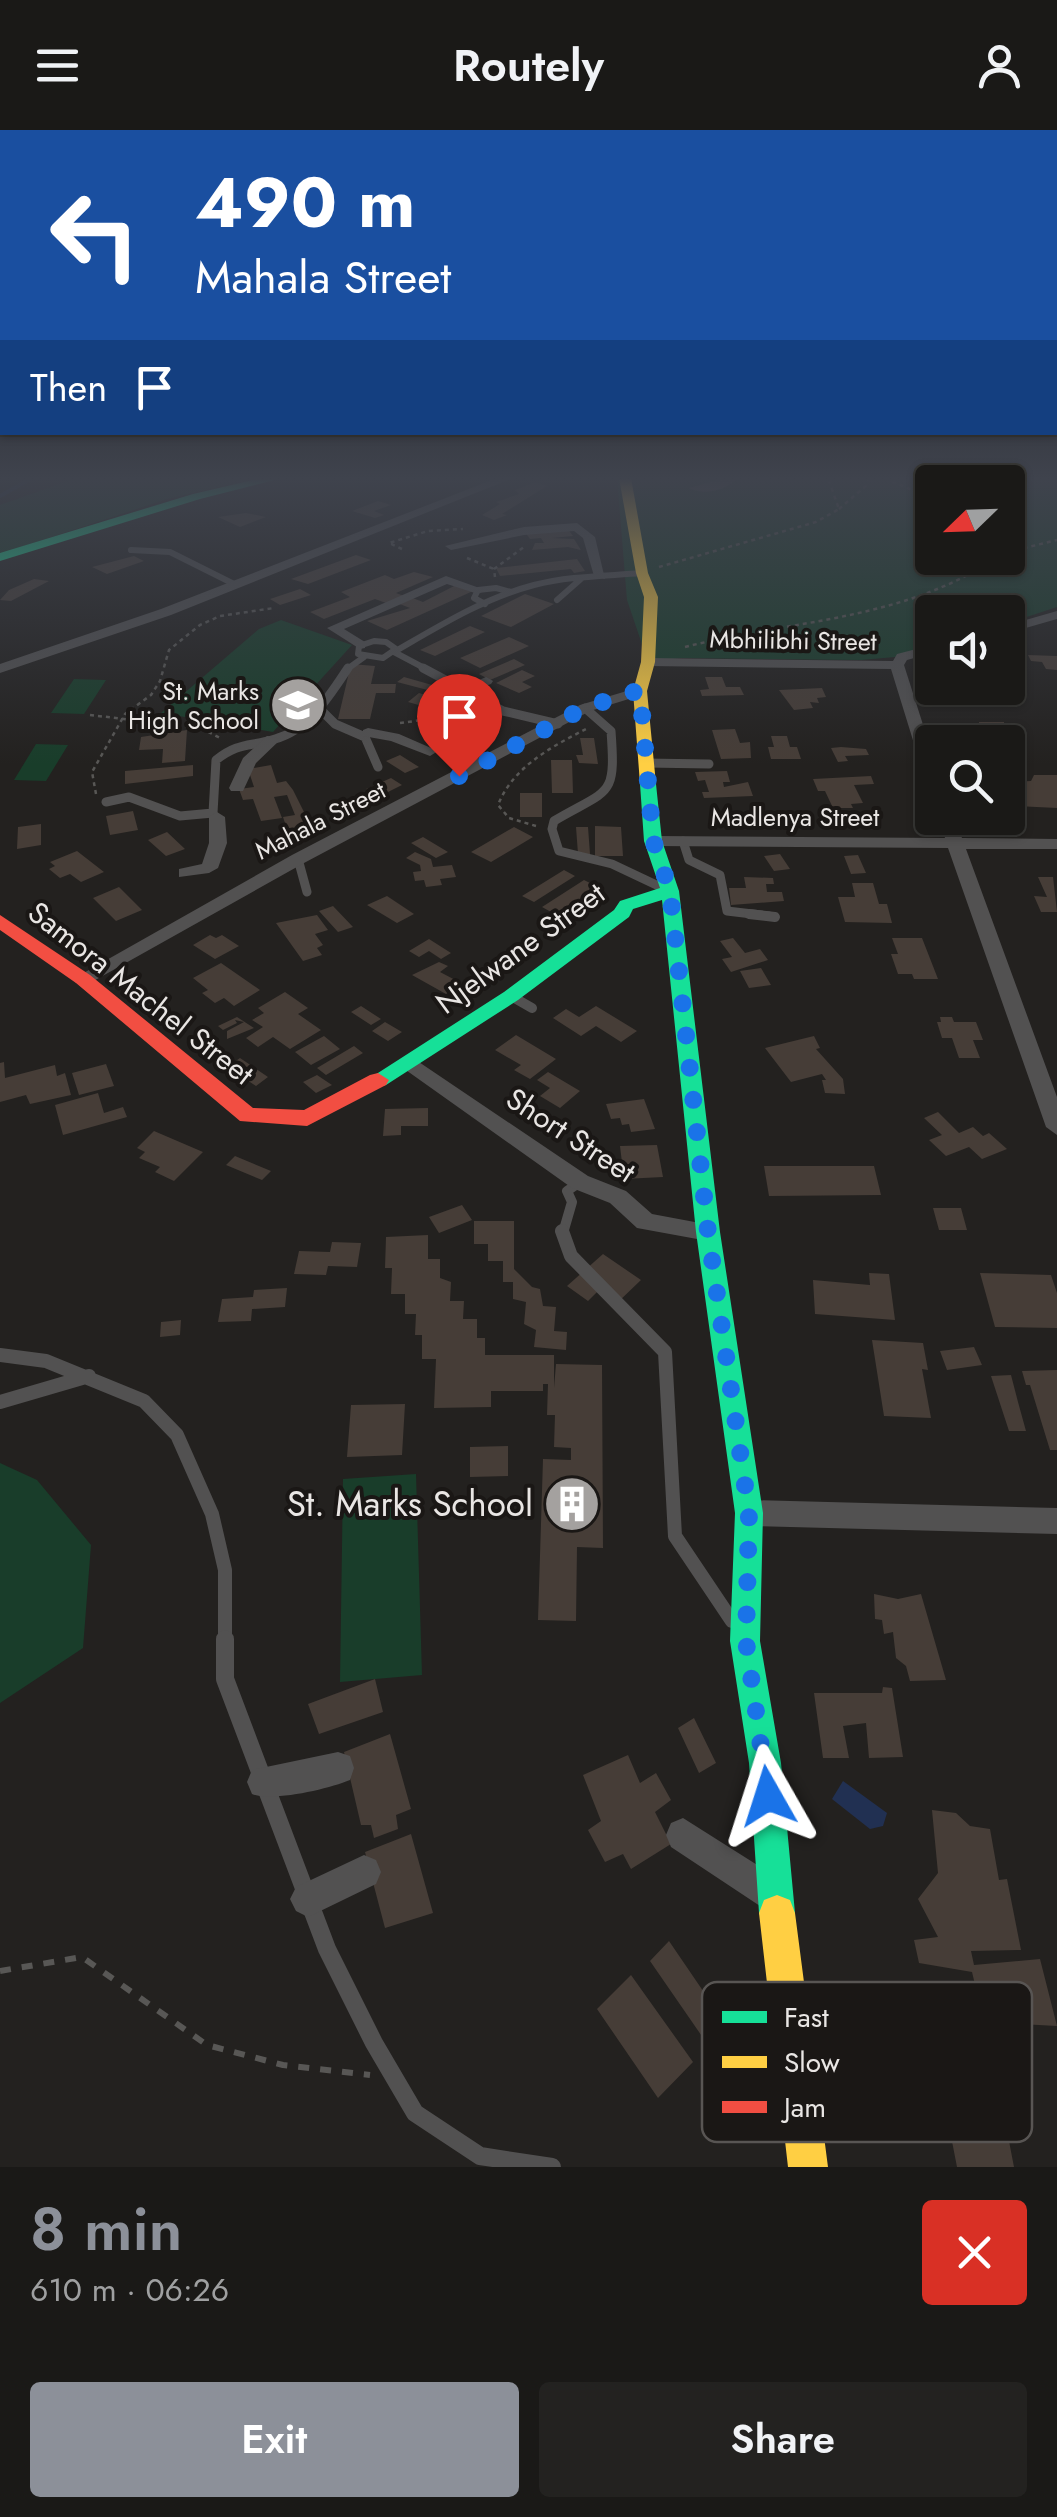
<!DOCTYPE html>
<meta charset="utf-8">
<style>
:root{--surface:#1a1917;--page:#232220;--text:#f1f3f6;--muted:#9fa0a1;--line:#383836;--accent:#8c9099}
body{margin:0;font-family:Jost,sans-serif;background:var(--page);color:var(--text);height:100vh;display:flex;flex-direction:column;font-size:38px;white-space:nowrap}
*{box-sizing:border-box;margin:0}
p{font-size:32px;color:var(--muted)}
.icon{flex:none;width:55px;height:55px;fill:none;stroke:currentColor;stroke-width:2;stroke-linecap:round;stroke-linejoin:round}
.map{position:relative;height:2037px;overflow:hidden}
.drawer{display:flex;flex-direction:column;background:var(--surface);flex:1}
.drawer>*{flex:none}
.top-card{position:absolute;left:0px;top:0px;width:1058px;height:305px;box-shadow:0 2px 8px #0004,0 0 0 2px var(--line);background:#1a4fa0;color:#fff;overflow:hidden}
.needle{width:65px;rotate:247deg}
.controls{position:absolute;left:915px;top:335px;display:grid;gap:20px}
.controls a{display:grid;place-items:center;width:110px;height:110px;border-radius:10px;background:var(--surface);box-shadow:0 2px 8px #0004,0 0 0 2px var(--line);font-size:50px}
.pin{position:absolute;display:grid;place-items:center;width:85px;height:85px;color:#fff;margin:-102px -42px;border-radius:50% 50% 50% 0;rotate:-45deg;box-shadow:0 0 10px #0007}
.pin .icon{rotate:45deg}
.me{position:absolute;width:110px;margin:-55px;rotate:354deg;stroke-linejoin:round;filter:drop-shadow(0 0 8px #0008)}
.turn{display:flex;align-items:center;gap:35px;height:210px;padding:0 30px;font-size:45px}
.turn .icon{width:130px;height:130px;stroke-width:2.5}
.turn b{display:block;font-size:70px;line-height:85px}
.then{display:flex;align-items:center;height:95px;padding:0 30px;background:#0003;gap:20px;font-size:38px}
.round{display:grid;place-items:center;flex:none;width:105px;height:105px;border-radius:10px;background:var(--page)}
.summary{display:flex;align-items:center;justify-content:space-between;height:170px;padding:0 30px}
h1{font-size:60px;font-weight:600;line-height:75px;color:var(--accent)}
.button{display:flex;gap:20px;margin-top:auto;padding:20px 30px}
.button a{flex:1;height:115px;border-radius:10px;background:var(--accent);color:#fff;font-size:40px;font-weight:600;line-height:115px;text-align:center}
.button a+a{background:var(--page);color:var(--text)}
header{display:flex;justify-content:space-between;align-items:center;height:130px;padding:0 30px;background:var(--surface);font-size:45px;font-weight:600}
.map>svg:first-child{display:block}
</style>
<header><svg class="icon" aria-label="menu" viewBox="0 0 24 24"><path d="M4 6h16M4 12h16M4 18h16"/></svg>Routely<svg class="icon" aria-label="person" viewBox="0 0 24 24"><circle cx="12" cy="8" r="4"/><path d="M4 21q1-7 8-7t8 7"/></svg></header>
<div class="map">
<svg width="1057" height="2037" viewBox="0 0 1057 2037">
<rect width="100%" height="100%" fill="#23211f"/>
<!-- green -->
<path fill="#193d2a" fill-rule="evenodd" d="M76,348h182l-91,21 -167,55v-49z
M617,348h440v129l-49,16v-11h-76v35l-37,10 -34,3 -180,-2 -33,4 -21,-62zM932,352h76v76h-76z
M281,490l71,25 -79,87 -112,-19 98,-84z
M74,549l32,1 -22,34 -33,-1z
M36,614l32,1 -22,36 -32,-1z
M0,1333l37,17 54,65 -8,103 -83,55z
M416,1344l6,201 -82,7 3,-203z"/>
<!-- water -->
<path fill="#213052" d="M843,1651l44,32 -4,13 -13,3 -38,-30z"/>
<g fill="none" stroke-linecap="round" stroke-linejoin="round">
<!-- stream -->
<path stroke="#213052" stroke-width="4" d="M0,366l32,-18"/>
</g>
<!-- building -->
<path fill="#463d37" d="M536,352l11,4 -45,28 5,1 -13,5 -12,-5 18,-11 -4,-2 23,-8 -4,-4z
M378,371l13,4 -17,6 10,4 -9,3 -23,-7z
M246,383l20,4 -26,10 -22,-10z
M567,398l6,8 -21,2 22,1 7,11 -13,-3 -36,3 3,-7h9l-3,-5 -11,1 -5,-7z
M356,425l15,5 -63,24 -17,-5z
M134,426l10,5 -37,13 -15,-7z
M577,429l8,12 -11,2 -3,-4 -71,7 -4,-8z
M414,442l19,5 -37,16 8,3 -18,7 -11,-4 -51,20 -14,-7 40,-15 -9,-5 44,-17 9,4z
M34,449l15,2 -38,20 -11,-1 9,-10z
M456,455l17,6 -86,39 -20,-9 43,-13 -13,-5 13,-6 13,5z
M300,459l11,6 -31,10 -10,-6z
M525,464l29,10 -43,23 -30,-11z
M470,496l15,6 -50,24 -15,-6z
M509,507l20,9 -49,22 -20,-10z
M1028,525l29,1v14l-11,-1 -4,-7 -11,-1z
M514,529l11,6 -35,15 -11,-6z
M351,534l24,2 -4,18h25l-1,9h-19l-6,26h-32z
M522,540l13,6 -13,6 10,5 -13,6 -23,-10z
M404,547l60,17 -6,4 -61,-16z
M705,547h17l4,10h14l4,8 -42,1 -2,-6 9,-1z
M822,558l4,9 -9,1 2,5 -9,-1 3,6 -19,2 -15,-20z
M419,563l32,10 -11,8 -32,-9z
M466,587l5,5 14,-2 14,6 -11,6 -33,-4 -5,-8z
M979,592h25v4h-8l7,4 1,9 -6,-1 4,4h-32l-5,-9 14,-1z
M735,599l5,14 10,-1 1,16 -30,1 -9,-29z
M187,600l-2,31 -23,2 1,-14 -24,1 2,-13z
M771,606h16l3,11h7l4,12h-30l-3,-12h6z
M580,608h14l4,26 -19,-1 -3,-8h7z
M841,617l25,2 3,6 -24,1 3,5 -10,1 -7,-14z
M400,625l19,12 -14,6 -19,-12z
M551,630h21l1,33h-21z
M193,635v11l-68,8v-13z
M271,635l6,18 9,-2 7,9 20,40 -24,5 -6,-18 12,-2 -8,-20 -13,2 8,21 -21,3 -8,-22 -10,1 -4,-11 15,-2 -6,-18z
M727,641l3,11h-7l1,5 24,-5 5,14 -49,2 -2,-6h7l-4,-12 -7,1 -3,-9z
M1034,645h23v33l-43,-2 -6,-24 23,-1z
M871,646l3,8 -20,1 9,18 -12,1 2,4h-20l-8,-17h-7l-5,-12z
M391,648l11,7 -24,12 -12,-8z
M520,663h22v24h-22z
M133,681l5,19 -28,5 -4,-19z
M41,694v21l-24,4 1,-22z
M595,696l26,1 2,29h-28z
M514,697l19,10 -42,25 -20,-10z
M576,697h12l2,27h-12z
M167,702l18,17 -19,7 -18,-16z
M423,707l25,15 -12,6 -25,-15z
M77,721l27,21 -23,10 -11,-8 -10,4 -11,-9 6,-3 -5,-4z
M415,722l16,7 2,8 19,-2 4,12 -16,2 2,6 -16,2 -2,-7 -9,1 -2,-9 8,-1 -1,-6 -14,-7z
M780,724l10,15 -16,2 -10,-15z
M858,725l8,18 -15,1 -7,-18z
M564,740l11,6 -41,26 -12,-6z
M744,747l29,1 1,6h-8l1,8h15l2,9 -53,4 -2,-17h17z
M1038,747h15l4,35h-16l-7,-16 13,1z
M584,750l18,9 -42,28 -18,-10z
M852,753h21l6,21h8l5,19 -47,-1 -7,-25h17z
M119,757l23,23 -26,11 -23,-23z
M387,766l27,18 -17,9 -30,-18z
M333,776l20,21 -15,5 -19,-21z
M317,785l11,15 -13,4 8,11 -6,3 5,7 -19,6 -27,-38z
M210,805l6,3 6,-3 17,11 -24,13 -22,-14z
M733,808l12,15 15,-4 8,11 -37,12 -9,-13 10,-2 -12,-16z
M892,808h30l16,41h-24l-2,-5h-14l-7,-20h7z
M429,809l22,14 -10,6 -12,-8 -10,6 -10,-6z
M439,832l9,4 -8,6 21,11 -15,11 -34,-19z
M221,833l39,27 -26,16 -10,-8 -9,5 -13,-10 6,-3 -15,-12z
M761,838l10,17 -22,3 -9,-17z
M285,862l23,16 -10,6 23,16 -31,19 -17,-12 -15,10 -12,-9 17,-11 -11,-7 12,-7 -6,-5z
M361,876l20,13 -10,6 -20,-13z
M596,876l41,25 -16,11 -25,-16 -15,10 -28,-18 13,-9 13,8z
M237,887l17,11 -27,11v-8l17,-9 -9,-2 2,3 -14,7 -5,-4z
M940,887h12l2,5h22l7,18h-10l7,18h-21l-7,-20h-10l-5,-16h4z
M385,892l17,10 -14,9 -16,-10z
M516,905l40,24 -26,20 -16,-9 7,-5 -26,-15z
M324,906l16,13 -29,16 -16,-13z
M814,906l6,12 -4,1 27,30 2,15 -20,-1 -3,-13h4l-4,-6 -31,8 -26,-34z
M354,916l9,7 -37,22 -9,-7z
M240,928l28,19 -12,9 -29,-19z
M4,932l1,16 50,-13 2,11 8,-3 6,22 -41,9 -4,-9 -26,7v-39z
M106,934l8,22 -35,9 -7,-22z
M548,942l32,19 -20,17 -20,-12 10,-8 -13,-8z
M317,945l15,10 -16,8 -13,-11z
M98,963l6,20 19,-6 4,10 -64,18 -8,-30z
M644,969l11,30 -24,3 -2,-8 -7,1 -2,-7 -9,1 -5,-15z
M428,978v18h-27v9l-18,1 2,-27z
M938,982l21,21 14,-6 10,9 6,-3 18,16 -25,10 -13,-12 -23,9 -17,-16 13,-5 -18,-17z
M154,1001l49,21 -29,29 -19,-9 5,-5 -21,-9 6,-6 -8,-4z
M657,1015l6,32 -39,2 -4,-33z
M235,1026l36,15 -9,9 -36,-15z
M764,1036h110l7,29 -112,1z
M462,1075l10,15 -33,13 -10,-16z
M933,1078h28l6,22h-28z
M474,1091h40v48l18,18 8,2 3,17 13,1 -2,24 13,1 -1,18 -32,-3 2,-17 -12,-6 2,-22 -13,-3v-17h-10v-21h-15v-17h-14z
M428,1105v24h12v19l11,4 -1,19h14l-1,18h14v19h8v17h69v33l2,-24 46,1 1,183 -26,-1 -1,74 -38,-1 5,-161 28,1v-12l-17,-1 1,-32h-8l1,-31h-5v7h-52v16l-57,1 2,-49h-14v-24h-7l1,-21h-11v-20h-14l1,-26h-7l1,-31z
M332,1112l29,1 -4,24 -29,-1 -2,9 -32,-1 5,-23 31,1z
M603,1124l38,26 -25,24 -18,-13 -10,10 -21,-15z
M869,1143l20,1 6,46 -80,-6 -2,-34 57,5z
M980,1143l71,2 6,18v35l-62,-1z
M287,1158l-2,19 -33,2 -1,12 -33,1 4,-23 31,-2 1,-7z
M181,1190l-1,15 -20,2 1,-15z
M872,1210l51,3 5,27 -6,-1 9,49 -47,-2z
M974,1217l8,18 -35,5 -7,-19z
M1057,1240v80h-7l-20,-65h-4l-4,-14z
M1011,1245l7,27 8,29h-17l-18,-55z
M405,1274l-3,51 -55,2 4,-52z
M508,1316v30l-38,1v-30z
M874,1464l24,5 23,-5 25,86 -36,1 -4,-15 -10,-8 -3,-26 -9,2 -2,-14 -7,-1z
M375,1549l8,33 -64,22 -11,-30z
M883,1557l9,1 11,69 -34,1 -3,-35 -23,3 6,32h-26l-9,-65h68z
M694,1588l22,45 -17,10 -21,-45z
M390,1604l21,75 -15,6 2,14 -24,9 -3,-13h-10l-17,-73z
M628,1625l12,28 16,-10 15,27 -16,12 16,32 -40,25 -8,-15 -18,8 -17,-32 13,-9 -18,-46z
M932,1680l24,3 14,13 20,3 9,51 8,-1 14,71 -50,1 3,14 66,-6 17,67 -73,-4 -12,-50 -53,-9 -5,-23 24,-3 -20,-38 20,-26z
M411,1704l22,79 -48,15 -20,-76z
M669,1811l60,88 -21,16 -58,-84z
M631,1845l62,87 -35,36 -61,-89z
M955,1948l42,1 17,88h-57l-8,-41h14z"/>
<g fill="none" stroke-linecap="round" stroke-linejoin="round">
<!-- path-far1 -->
<path stroke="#585755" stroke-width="2.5" stroke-dasharray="4 4" stroke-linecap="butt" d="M885,348l47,21
M972,348l2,4
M839,379l29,-25v-6
M1008,400l7,19
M402,419l-13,-6 39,-12 35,-2
M1008,422l49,-12
M467,428l27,11
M659,437l157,-45 23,-13 -11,-31
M495,447l-1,-8 30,-22
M685,517c106,-27 217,-26 311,-89
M90,585l111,13 21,11
M400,593l74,-10
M96,664l-4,-22 33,-58 26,-19 9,-14 9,-31 31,-25 20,-9 54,-8
M536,696l-27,-8 -11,-13c15,-38 53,-58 88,-76"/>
<!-- path -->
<path stroke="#585755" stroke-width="6" stroke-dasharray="11 11" stroke-linecap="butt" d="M0,1841l82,-14 125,88 76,20 87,10"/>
<!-- lane-far4 -->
<path stroke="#525151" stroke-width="6" d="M131,420l39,2 64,32
M557,470l25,-22
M485,474l-11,-6 4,-8 18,-2 15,4
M374,511l12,1 10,7 -13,9 -25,-4 1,-8z
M394,522c45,-26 90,-54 140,-67 35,-9 72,-9 108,-12
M394,522l34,18
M346,540l18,-13"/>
<!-- lane-far3 -->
<path stroke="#525151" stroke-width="9" d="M423,538l80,43 55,13
M585,578l26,23c5,68 -1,57 -57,90l-2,8 7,22 53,13 55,26
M320,579l15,15 30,13 13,30
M646,633l63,1
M106,672l23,-5 51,19 33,-3 3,-53c23,-18 33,-13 59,-21 34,-9 55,-44 73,-71
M683,711l6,19 31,15 7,36 42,5
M298,729l9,33"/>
<!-- lane-far2 -->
<path stroke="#525151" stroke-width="10" d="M749,784l26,3
M511,866l21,12
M563,1103l9,-31 -5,-11 13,-9"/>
<!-- lane-far1 -->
<path stroke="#525151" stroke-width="14" d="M562,1101l9,25 94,96 10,184 57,85
M0,1225l46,6 98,40 33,34 35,79 13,56v72
M0,1272l89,-26"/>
<!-- lane -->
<path stroke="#525151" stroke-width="18" d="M225,1509v40l102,270 47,94 41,70 65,43 72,11"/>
<!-- street -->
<path fill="#525151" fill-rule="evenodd" d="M497,348h16l-342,137 -171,58v-9l161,-55z
M725,348h13c-12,12 -33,18 -49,10z
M577,393l18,14 10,42 -11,-3 -11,-38 -9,-7 -50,4 -73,15 -6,-4 79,-19z
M446,446l39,14 -7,4 -31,-10 -103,45 21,13v6l-5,1 -33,-21z
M1057,481v8l-49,14v-8z
M932,515v8l-25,7 -3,5 28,88v28l-8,-5 -33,-107 -243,-3 -7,-4 7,-4 245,3 4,-7z
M486,547l7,4 -2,3 -28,10 -7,-4z
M640,557l5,1v6l-55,17 -286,152 -214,120h-14l-3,-4 219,-124 288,-150z
M368,598l31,6 39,17 -8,5 -39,-15 -28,-5v-6z
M267,606l14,3 -25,24 -13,28h-12l-2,-3 14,-30z
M217,682l8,5 2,26 -9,25 -9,5 -30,4v-8l23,-5 7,-21v-26z
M938,688h16l8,20 95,1v10h-91l91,248v38l-11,-8 -98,-279 -295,-2 -9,-5 9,-5 292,2z
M410,926l178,120 38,15 26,23 64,12 4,6 -4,6 -8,3 -71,-13 -27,-25 -38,-15 -169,-120 -4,-5z
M749,1370l308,8v26l-308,-8 -10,-4 -4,-9 4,-9z
M338,1622l12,4 4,12 -4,12c-22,9 -77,22 -98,14l-5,-12 5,-12z
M683,1688l101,64 6,12 -6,12 -12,6 -12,-6 -89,-59 -5,-12 5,-12z
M364,1725l12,5 5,12 -5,12 -68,33 -12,-6 -6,-12 6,-12z
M952,1853l13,5 5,13 -5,13 -13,5 -163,16 -13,-6 -6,-13 6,-13 13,-6z"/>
<!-- fast -->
<path fill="#16e098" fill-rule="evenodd" d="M261,348h21l-82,21 -200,62v-8l193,-59z
M648,649l8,5 6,57 17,50 41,341 43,281 -3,128 21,122 14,150 -5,13 -13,5 -13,-5 -5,-13 -10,-150 -19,-122 5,-128 -39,-281 -34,-332 -29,9 -4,8 -111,83 -132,85 -8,2 -11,-7 137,-88 110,-82 6,-9 40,-13 -16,-47 -4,-57z"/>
<!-- slow -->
<path fill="#ffcf43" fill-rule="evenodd" d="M619,348h12l17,95 10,24 -3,65 -8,29 9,93 -8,5 -8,-5 -7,-93 8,-29 3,-65 -8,-24z
M777,1765l13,5 5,13 33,254h-40l-29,-254 5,-13z"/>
<!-- jam -->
<path fill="#f24e42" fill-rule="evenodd" d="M0,785l90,60 163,133 51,2 66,-35 8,-2 11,7 -3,5 -79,41 -67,-5 -164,-138 -76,-53z"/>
</g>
<!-- sky -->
<linearGradient id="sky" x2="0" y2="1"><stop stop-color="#131211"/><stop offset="0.55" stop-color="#3f434d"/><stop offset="1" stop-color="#3f434d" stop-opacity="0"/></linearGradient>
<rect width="1057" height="634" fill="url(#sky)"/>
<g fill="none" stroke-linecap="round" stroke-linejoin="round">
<!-- route -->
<path stroke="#1a73e8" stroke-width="18" stroke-dasharray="0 32.4" d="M459,646l125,-68 56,-18 13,150 17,51 38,341 41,281 -3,128 22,155"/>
</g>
<!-- icons -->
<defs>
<g id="school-disc" transform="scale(2.875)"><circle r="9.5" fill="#a4a19f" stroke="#1a1715"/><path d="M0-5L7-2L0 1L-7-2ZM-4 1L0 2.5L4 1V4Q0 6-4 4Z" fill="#fff"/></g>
<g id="building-disc" transform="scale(2.875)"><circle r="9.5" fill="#a4a19f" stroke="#1a1715"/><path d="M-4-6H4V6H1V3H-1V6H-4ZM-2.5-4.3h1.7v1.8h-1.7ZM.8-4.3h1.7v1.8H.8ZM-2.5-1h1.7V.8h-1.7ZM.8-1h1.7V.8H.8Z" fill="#fff"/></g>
</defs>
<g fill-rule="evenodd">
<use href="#school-disc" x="298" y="575"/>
<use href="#building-disc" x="572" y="1374"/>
</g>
<g text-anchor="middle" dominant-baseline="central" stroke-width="8" stroke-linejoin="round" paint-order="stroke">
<!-- far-street labels -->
<g font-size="25" fill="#e9e6e4" stroke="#1a1715">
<text transform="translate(793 510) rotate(1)">Mbhilibhi Street</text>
<text x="795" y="687">Madlenya Street</text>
<text transform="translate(320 690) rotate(-27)">Mahala Street</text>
</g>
<!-- far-poi labels -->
<g font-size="25" fill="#e9e6e4" stroke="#1a1715" text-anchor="end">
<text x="259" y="561">St. Marks<tspan x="259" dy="29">High School</tspan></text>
</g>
<!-- street labels -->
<g font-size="30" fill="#e9e6e4" stroke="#1a1715">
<text transform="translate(520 818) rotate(-36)">Njelwane Street</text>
<text transform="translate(141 863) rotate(38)">Samora Machel Street</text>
<text transform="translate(571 1005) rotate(33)">Short Street</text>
</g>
<!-- near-poi labels -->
<g font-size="35" fill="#e9e6e4" stroke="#1a1715" text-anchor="end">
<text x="533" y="1374">St. Marks School</text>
</g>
</g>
<!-- legend -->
<rect x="702" y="1852" width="330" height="160" rx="15" fill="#1a1715" stroke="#585553" stroke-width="2.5"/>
<rect x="722" y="1881" width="45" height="12" fill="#16e098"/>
<rect x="722" y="1926" width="45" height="12" fill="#ffcf43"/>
<rect x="722" y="1971" width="45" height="12" fill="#f24e42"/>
<g font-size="28" fill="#e9e6e4">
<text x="784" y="1897">Fast</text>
<text x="784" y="1942">Slow</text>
<text x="784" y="1987">Jam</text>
</g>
</svg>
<div class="controls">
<a><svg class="needle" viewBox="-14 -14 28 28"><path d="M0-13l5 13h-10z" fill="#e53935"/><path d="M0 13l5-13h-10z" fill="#9fa0a1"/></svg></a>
<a><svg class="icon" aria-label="sound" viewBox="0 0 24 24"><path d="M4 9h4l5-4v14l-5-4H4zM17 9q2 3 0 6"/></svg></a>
<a><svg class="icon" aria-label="search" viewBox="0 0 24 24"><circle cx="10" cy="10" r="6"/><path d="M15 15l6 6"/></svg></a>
</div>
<div class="pin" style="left:459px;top:646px;background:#d93025"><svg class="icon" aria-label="arrive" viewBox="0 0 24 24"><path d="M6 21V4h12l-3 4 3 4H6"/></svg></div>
<svg class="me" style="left:768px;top:1666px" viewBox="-20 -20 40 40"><path d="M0-17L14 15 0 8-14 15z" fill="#1a73e8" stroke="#fff" stroke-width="4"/></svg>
<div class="top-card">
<div class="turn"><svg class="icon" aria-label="left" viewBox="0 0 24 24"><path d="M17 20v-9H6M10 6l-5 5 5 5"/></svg><div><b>490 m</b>Mahala Street</div></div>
<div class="then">Then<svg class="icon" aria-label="arrive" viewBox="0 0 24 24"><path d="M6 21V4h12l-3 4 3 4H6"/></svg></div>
</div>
</div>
<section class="drawer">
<div class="summary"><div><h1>8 min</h1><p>610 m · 06:26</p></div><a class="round" style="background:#d93025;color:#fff"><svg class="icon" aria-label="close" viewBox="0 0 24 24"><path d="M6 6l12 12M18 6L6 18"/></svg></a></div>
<div class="button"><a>Exit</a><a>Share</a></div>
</section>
